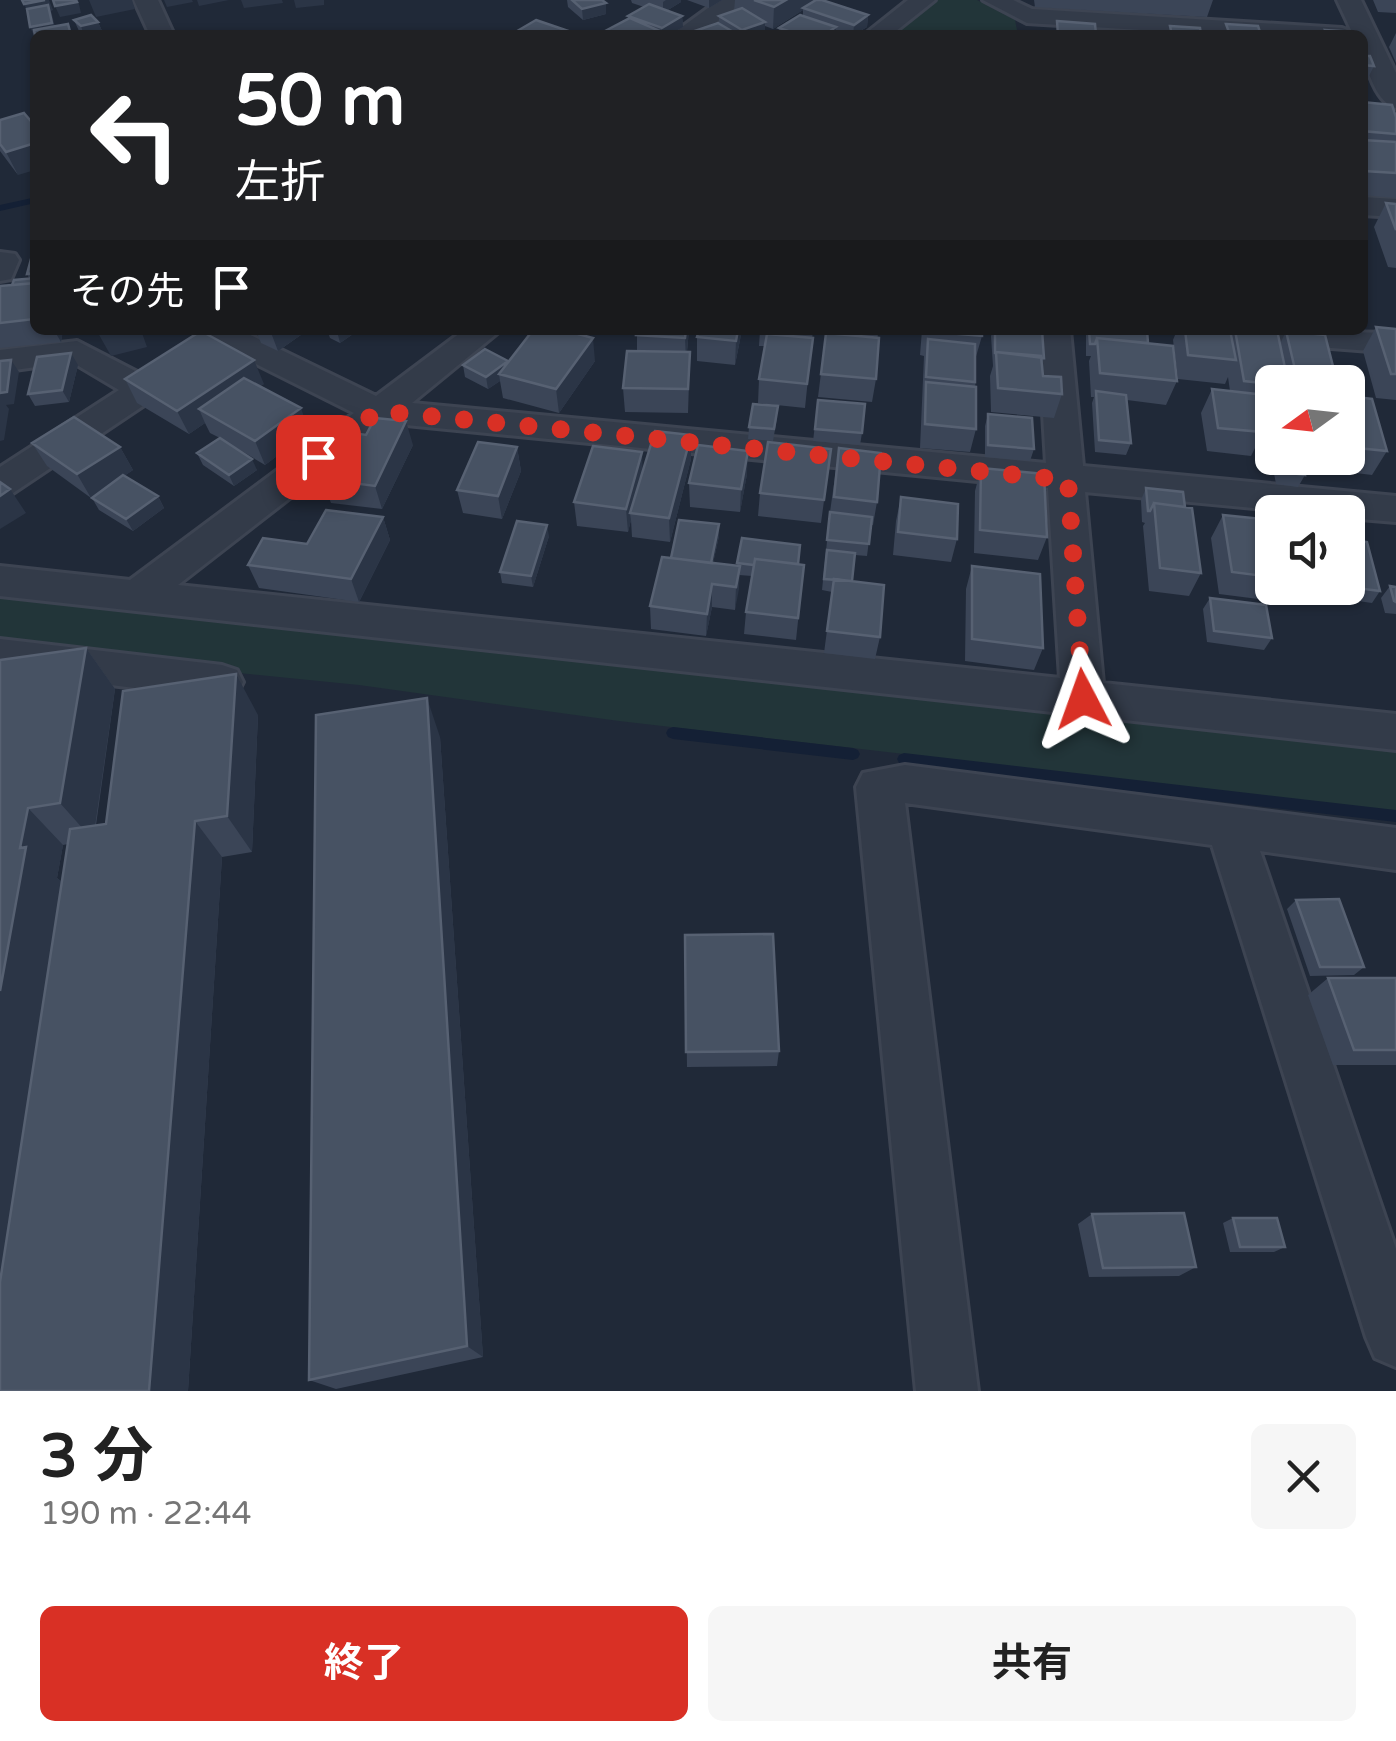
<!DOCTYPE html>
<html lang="ja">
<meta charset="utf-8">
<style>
:root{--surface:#fff;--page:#f6f6f6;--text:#222;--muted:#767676;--accent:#d93025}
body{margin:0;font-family:"Varela Round","Noto Sans JP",sans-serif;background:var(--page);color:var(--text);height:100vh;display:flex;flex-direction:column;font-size:38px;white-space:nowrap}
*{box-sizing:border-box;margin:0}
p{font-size:32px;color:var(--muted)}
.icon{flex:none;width:55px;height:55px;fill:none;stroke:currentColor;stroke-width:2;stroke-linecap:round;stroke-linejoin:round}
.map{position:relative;height:1391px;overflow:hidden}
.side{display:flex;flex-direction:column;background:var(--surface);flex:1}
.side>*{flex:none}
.top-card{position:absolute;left:30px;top:30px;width:1338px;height:305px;border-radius:15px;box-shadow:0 2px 8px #0004;background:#202124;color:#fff;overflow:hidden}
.needle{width:65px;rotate:255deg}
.fabs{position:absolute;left:1255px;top:365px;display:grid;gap:20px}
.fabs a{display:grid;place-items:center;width:110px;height:110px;border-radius:15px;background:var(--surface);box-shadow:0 2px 8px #0004;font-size:50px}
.pin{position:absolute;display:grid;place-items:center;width:85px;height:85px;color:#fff;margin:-42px;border-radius:20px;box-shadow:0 5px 15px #0006}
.me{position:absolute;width:110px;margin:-55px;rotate:356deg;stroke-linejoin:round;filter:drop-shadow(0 0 8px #0008)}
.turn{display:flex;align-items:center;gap:35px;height:210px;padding:0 40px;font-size:45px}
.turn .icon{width:130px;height:130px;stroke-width:2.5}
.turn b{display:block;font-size:70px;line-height:85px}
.then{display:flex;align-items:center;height:95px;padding:0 40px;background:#0003;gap:20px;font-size:38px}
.round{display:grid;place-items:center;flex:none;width:105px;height:105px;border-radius:15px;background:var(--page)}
.summary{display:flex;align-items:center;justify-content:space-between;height:170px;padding:0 40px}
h1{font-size:60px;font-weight:700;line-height:75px}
.button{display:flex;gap:20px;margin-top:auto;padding:20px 40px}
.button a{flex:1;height:115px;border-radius:15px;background:var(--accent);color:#fff;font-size:40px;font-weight:700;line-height:115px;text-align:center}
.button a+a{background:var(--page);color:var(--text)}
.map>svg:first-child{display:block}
</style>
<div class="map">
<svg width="1396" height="1391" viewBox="0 0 1396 1391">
<rect width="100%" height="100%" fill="#202938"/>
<!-- green -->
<path fill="#223539" d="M931,0h46l38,20 3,15h-133z
M0,598l1396,152v61l-777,-90 -260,-36 -359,-36z"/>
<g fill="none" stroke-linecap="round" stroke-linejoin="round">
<!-- stream -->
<path fill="#142035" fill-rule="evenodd" d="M32,198l3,1v4l-35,8v-6z
M673,727l180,21 5,2 2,4 -2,4 -5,2 -180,-21 -5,-2 -2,-4 2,-4z
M904,753l492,57v12l-492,-57 -5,-2 -2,-4 2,-4z"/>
<!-- street casing -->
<g stroke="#3d4452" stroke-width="6">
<path id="street" d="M134,0h24l16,35h-24z
M719,0h28l-48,35h-28z
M908,0h27l-44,35h-27z
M983,0h30l19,9 310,19 10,4 -15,-32h24l35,73v35c-23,-6 -34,-52 -34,-73h-139l-196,-12z
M1362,197l34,2v18l-34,-2z
M0,252l15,2 4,6 -8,19 -11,2z
M214,330h26l136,66 88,-66h37l-89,73 634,60 -8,-133h32l13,136 313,30v26l-48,-4v-6h-51l-212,-20 18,191 293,31v36l-1396,-154v-30l130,14 224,-167 -140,-70 -4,-7zM386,423l662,65 12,190 -882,-93z
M1213,330l183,3v20l-167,-13 -11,-3z
M77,341l66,34 37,-20 12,4 5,7 -5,7 -179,120 -13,4v-30l119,-77 -47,-28 -72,10v-22z
M0,639l222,26 15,5 6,12 -6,12 -15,5 -222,-28z
M905,765l491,63v42l-136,-19 136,398v118l-21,-9 -9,-21 -154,-492 -307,-42 73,588h-62l-60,-604 7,-14z"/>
</g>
<!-- street -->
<use href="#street" fill="#333b49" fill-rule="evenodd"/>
</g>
<!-- wall -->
<path fill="#3b4557" d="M567,0h35l4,3v11l-23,6 -15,-13z
M631,0h50v2l-13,8 14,6 1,11 -14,8h-62v-5l21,-11v-3l16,-9 -12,-4z
M687,0h35l-13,8z
M735,0h87l46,15 -1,12 -13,8 -18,-5 -1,5h-57l1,-7 24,-12v-6l-30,19 -8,-3v7l-6,2h-76l36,-12v-7l15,-5z
M1034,0h179l-6,17 -172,-10z
M1373,0h23v13l-18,-1z
M74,20l24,2 5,11 -8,2h-12l-4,-4z
M1396,33v30l-7,-16z
M1362,56l12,10 -6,12 -6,-1z
M1362,102l34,15v81l-34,-3z
M0,120l18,55 -18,-24z
M1386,203l10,1v64l-8,-1 -14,-40z
M35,258v72h28l-2,12 -61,6v-62l12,-1 17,-7 -2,-4z
M1376,327l20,2v71l-20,-2 -13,-47z
M252,330h56l-30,21 -17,-8 -4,-10z
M327,330h32l-19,13 -10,-5z
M637,330h52l-2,22h3l-2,61 -63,-1 -2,-24 14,-37z
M742,330l-7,35 -38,-4v-24z
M760,330h53l-8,78 -47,-5 1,-24 6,-33h-6z
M832,330h46l-2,49 -4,23 -54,-5 8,-64 6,1z
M922,330h60v6l-7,24 1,69 -6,23 -50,-4 4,-92 -4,-1z
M993,330h49l2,28 -2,6 1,12 19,18 -8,24 -63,-6 -1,-36 3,-10 -2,-30z
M1086,330h61l1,13 29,38 -11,24 -39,-5 4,43 -5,12 -31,-3 -3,-49 2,-6h-3l-2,-36 2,-5h-5z
M1177,330h100l3,14 6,-13 51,51h-65v27l-14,-2 5,25 -12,24 -44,-5 -6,-38 11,-24 18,2 -2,-14 -3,7 -47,-5 -5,-39z
M595,361l-36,52 -56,-15 -3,-17 -12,8 -23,-12 -2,-12 45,-3z
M78,365l-9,37 -34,4 -7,-12z
M125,379l139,5 -5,2 50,46 -44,33 -30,-18 22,23 -23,16 -31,-21 -6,-12 23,-15 -10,-5 -5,-10 -16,11 -52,-31z
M1348,396l39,55 -15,24 -41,-5 -3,-12h20z
M818,400l44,33 -2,12 -47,-4z
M988,414l46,35 -4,12 -45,-4v-31z
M777,418l-4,23 -25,-2 1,-12z
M1272,419v39h30l3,17 -7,12 -22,-3 -10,-53z
M691,435v24l-21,83 -38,-5 -1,-17 -3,12 -51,-6 -3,-24 69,-32z
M32,443l88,4 13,23 -9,6 34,20 6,12 -31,23 -34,-21 -7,-12 11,-8 -12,8 -44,-32z
M413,445l-31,64 -51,-6 -9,-24z
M517,447l4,24 -19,48 -39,-6 -6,-23z
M839,448l38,54 -4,23h-2l-4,31 -12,-1 -3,26 28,56 -5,22 -51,-6 8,-61 -10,-2 8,-78z
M831,449l-10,74 -63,-7 2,-23z
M981,468l66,69 -9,23 -64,-7 1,-62z
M747,474l-7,38 -50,-5 -1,-24z
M1146,488l39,19 16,66 -12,23 -40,-5 -6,-65 2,-3 -3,-1 -1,-22z
M901,497l56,42 -6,23 -58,-7 3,-34z
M1223,515l49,5v68h19l-10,14 -62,-8 -8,-56z
M383,517l7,23 -31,62 -100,-14 -11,-23z
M549,536l-16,51 -31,-4 -2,-11z
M719,536l-6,27 24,3 5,-28 56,26 6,1 -8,75 -52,-6 2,-22 6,-36 -13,-1 -4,35 -23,-3 -6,29 -55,-7 -1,-23 21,-48z
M972,566l71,82 -9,22 -69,-9 1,-72z
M1390,586l6,1v27l-11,-1 -4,-15z
M1327,588h21l32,3 -8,12 -42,-6z
M1210,598l62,40 -8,12 -57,-8 -4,-33z
M86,648l29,41 -19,136 10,-1 152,-109 -6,137 -30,5 -34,534h-188l68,-547 -5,1 -6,33 5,4 -62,397v-619z
M440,737l43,620 -147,32 -27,-9z
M1296,900l68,67 -10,8 -44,1 -23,-67z
M685,935l94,116 -2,15 -90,1z
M1328,978h68v87h-63l-25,-70z
M1092,1214l104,53 -17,9 -90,1 -11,-53z
M1233,1218l52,29 -11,5h-44l-7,-29z"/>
<!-- shaded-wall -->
<path fill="#2b3546" d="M45,0h4l4,10 -2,1 6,24h-22v3l-5,-11 -1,-12 -5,-11z
M78,0l3,13 -21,4 -5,-11z
M89,0h43l3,9 -39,8z
M164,0h28l1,2 -26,5z
M197,0h32l-30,6z
M241,0h41l1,3 -39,5z
M294,0h30v5l-28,3z
M666,0h15v2l-18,11v-11z
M709,0h13l-13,8z
M786,0h34l-17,8v2l-30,19 1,-22z
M606,3v11l-23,6 -1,-11z
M868,15l-1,12 -14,8 1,-10z
M682,16l1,11 -14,8h-13l6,-3v-4z
M98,22l5,11 -19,2 -3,-9z
M765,22v11l-6,2h-17v-5z
M836,27l-1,8h-11z
M35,143v27l-17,5 -12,-23z
M54,330h9l-2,12z
M108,330h33l6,17 -36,9 -13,-23z
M270,330h38l-30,21z
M338,330h21l-19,13 -3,-12z
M686,330h3l-3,31 -1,-23z
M738,330h4l-7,35 1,-24z
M593,338l2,23 -36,52 -3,-24z
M71,353l7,12 -9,37 -7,-12z
M11,360l8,12 -5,32 -8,1 3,4 -5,31 -4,1v-48z
M254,360l10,24 -50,33 -15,-8 6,14 -16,11 -12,-23z
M508,361l-9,13 1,7 -12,8 -2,-12z
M301,408l8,24 -44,33 -10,-24z
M406,421l7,24 -31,64 -7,-23z
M691,435v24l-21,83 -1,-24z
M120,447l13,23 -42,28 -14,-24z
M517,447l4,24 -19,48 -4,-23z
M748,451l-1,23 -7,38 1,-23z
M642,452l1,24 -13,37 1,7 -3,12 -2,-23z
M252,459l5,11 -23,16 -5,-11z
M10,489l16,24 -26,16v-33z
M158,496l6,12 -31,23 -7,-12z
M383,517l7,23 -31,62 -8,-23z
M719,524v12l-9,41v-11z
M547,525l2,11 -16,51 -2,-11z
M740,566l-1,23 -4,21 1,-23z
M712,584v23l-6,29 1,-22z
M86,648l29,41 -22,151 -33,-37z
M236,674l22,41 -6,137 -25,-36z
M427,698l13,39 43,620 -16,-11z
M28,808l35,37 -6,33 5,4 -62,397v-288l20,-143z
M195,821l27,36 -34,534h-39z"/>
<!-- building -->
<path fill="#475263" stroke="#576172" stroke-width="2.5" d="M22,0h23l-21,4z
M53,0h23l1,2 -22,4z
M572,0h30l4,3 -24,6z
M754,0h32l-12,7z
M816,0h6l46,15 -14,10 -51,-17z
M649,4l33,12 -20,12 -34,-12z
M48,5l4,18 -22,4 -3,-18z
M742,8l23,14 -23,8 -23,-14z
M91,15l7,7 -17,4 -7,-6z
M800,15l36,12 -12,8h-8l-10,-3 -6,3 -21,-7z
M630,18l32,14 -6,3h-36l-13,-5z
M536,20l44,15 -68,-1z
M1057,21l38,3 1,11h-38z
M718,23l17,10 -7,2h-45z
M68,24l3,11h-36l-1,-5z
M1226,24l32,2 3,9h-31z
M1170,26l30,2 1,7h-29z
M1325,30l30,2 1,3h-29z
M1362,56h8l4,10 -12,-1z
M1362,102l30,3 4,12v17l-34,-3z
M24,113l11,13v17l-29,9 -6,-8v-24z
M1362,140l34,2v31l-32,-2 -2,-4z
M1386,203l10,1v26z
M35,258v15l-8,1 4,-15z
M35,278v5l-23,2 2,-5z
M35,283v36l-35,4v-37z
M1376,327l20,2v45h-5z
M533,330h30l30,8 -37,51 -57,-15z
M637,330h49l-1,8 -49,-3z
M699,330h39l-2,11 -39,-4z
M924,330h58v6l-58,-5z
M995,330h47l2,28 -48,-6 -1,2z
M1089,330h58l1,13 -51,-5 -2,6h-5z
M1185,330h45l6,30 -48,-5z
M1235,330h42l11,52h-16v2l-28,-3z
M201,331l53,29 -77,51 -52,-32z
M1286,331l39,4 12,47h-39z
M826,333l53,5 -3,41 -55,-5z
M767,334l46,4 -6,46 -48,-5z
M1097,338l76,8 4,35 -77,-8z
M928,339l47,5v38l-49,-5z
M485,349l23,12 -22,16 -23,-12z
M627,351l63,1 -2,37 -65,-1z
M996,352l45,4 2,20 18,1 1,17 -64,-6z
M71,353l-9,37 -34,4 9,-37z
M11,360l-4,32 -7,1v-32z
M244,378l57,30 -46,33 -56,-32z
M926,382l50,5v42l-51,-5z
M1212,389l44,5 7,38 -45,-4z
M1096,391l30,4 5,48 -32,-3z
M1348,396l24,3 15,52 -39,-4z
M818,400l47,4 -3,29 -47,-4z
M753,404l25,2 -4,23 -25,-2z
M988,414l44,4 2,31 -46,-4z
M74,417l46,30 -43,27 -45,-31z
M375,418l31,3 -31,65 -53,-7 25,-47 19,3z
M655,431l36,4 -22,83 -39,-5z
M220,438l32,21 -23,16 -32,-22z
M478,442l39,5 -19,49 -41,-6z
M768,442l63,7 -7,51 -64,-7z
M698,445l50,6 -7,38 -52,-6z
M593,446l49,6 -16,57 -52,-7z
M839,448l42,5 -4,49 -43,-5z
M1280,458h22l3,17 -22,-3z
M981,468l63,6 3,63 -67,-7z
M123,475l35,21 -32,23 -34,-21z
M0,482l10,7 -10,7z
M1146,488l37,4 2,15 -31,-4 -4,8h-2z
M901,497l57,7 -1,35 -59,-7z
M1154,503l38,5 9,65 -41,-5z
M326,510l57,7 -32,62 -103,-14 15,-27 44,6z
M830,512l42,5 -3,27 -42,-4z
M1223,515l49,5v57l-40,-5z
M679,520l40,4 -8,39 -40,-5z
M517,521l30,4 -16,51 -31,-4z
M742,538l58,7 -2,19 -43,-5 -1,6 -17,-2z
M1348,539l19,3 13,49 -32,-4z
M827,550l28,3 -3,28 -28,-2z
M662,557l78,9 -4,21 -24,-3 -5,30 -57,-8z
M755,559l49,6 -6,53 -52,-6z
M972,566l68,8 3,74 -71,-9z
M834,579l50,6 -4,52 -53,-6z
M1390,586l6,1v15l-2,-1z
M1210,598l56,7 6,33 -58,-7z
M86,648l-26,155 -32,5 -8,40 6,-1 -26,144v-331z
M236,674l-9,142 -32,5 -46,570h-149v-109l70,-453 36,-5 17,-133z
M427,698l40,648 -158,34 7,-665z
M1339,899l25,68h-44l-24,-67z
M773,934l6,117 -93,1 -1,-117z
M1328,978h68v72h-42z
M1184,1213l12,54 -93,1 -11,-54z
M1233,1218h44l8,29h-45z"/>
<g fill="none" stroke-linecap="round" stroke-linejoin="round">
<!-- route -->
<path stroke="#d93025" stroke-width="18" stroke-dasharray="0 32.4" d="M318,457l60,-46 690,69 15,219"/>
</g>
</svg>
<div class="fabs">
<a><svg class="needle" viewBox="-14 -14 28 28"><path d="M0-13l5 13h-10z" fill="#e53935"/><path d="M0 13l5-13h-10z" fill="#767676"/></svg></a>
<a><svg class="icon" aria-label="sound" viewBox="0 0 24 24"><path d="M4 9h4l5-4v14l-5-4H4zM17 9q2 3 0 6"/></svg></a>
</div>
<div class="pin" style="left:318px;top:457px;background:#d93025"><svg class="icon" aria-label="arrive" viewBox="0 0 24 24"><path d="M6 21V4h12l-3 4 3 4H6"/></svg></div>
<svg class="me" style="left:1083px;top:699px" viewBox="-20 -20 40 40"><path d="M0-17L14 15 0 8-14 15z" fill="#d93025" stroke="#fff" stroke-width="4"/></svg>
<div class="top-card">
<div class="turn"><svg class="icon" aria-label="left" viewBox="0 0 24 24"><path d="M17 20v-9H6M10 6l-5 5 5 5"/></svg><div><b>50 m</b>左折</div></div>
<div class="then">その先<svg class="icon" aria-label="arrive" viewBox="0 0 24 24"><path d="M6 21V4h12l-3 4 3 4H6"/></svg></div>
</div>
</div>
<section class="side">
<div class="summary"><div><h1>3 分</h1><p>190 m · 22:44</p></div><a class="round"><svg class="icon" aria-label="close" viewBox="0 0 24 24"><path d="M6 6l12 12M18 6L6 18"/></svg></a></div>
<div class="button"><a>終了</a><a>共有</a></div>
</section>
